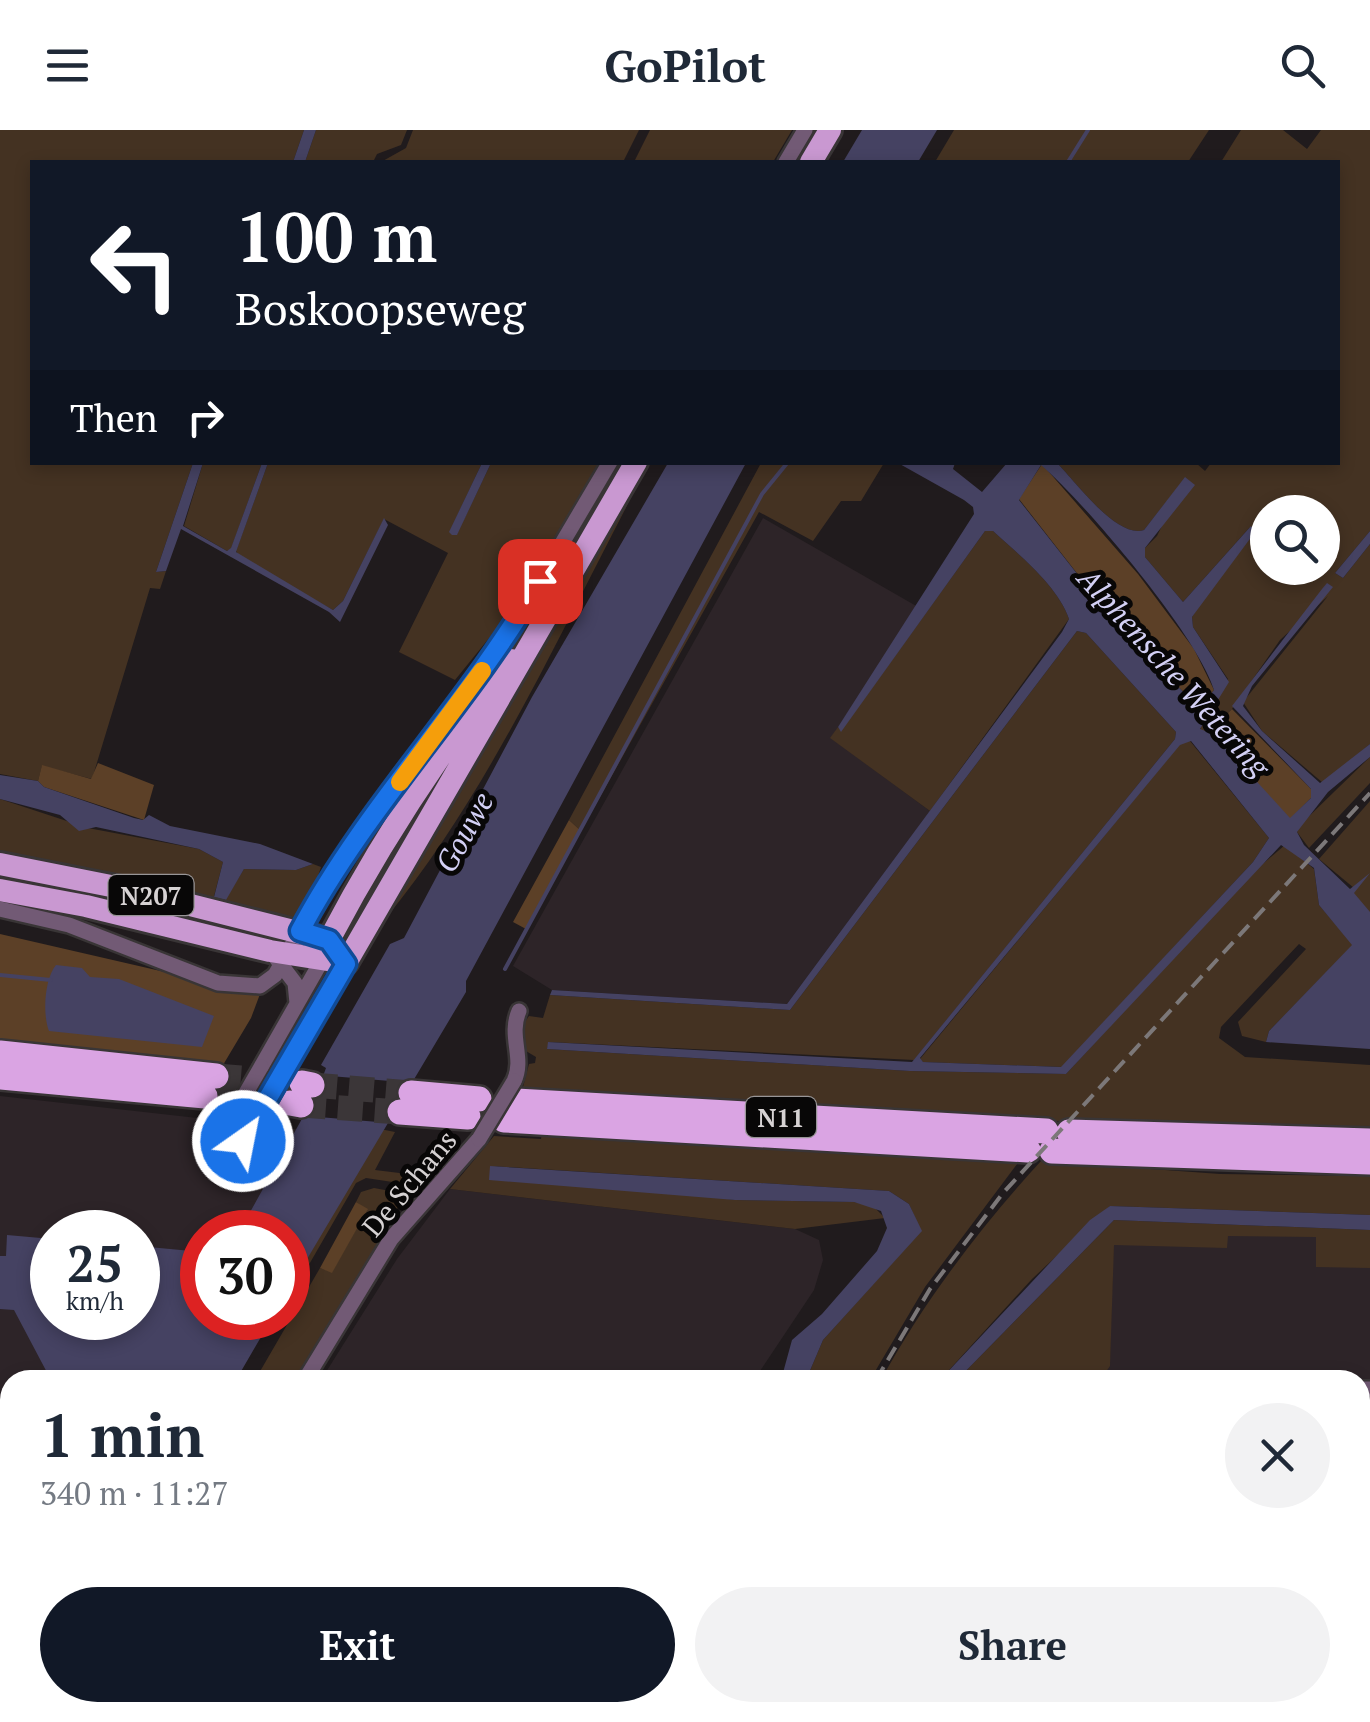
<!DOCTYPE html>
<meta charset="utf-8">
<style>
:root{--surface:#fff;--page:#f2f2f3;--text:#1f2937;--muted:#747a83;--accent:#111827}
body{margin:0;font-family:"PT Serif",serif;background:var(--page);color:var(--text);height:100vh;display:flex;flex-direction:column;font-size:38px;white-space:nowrap}
*{box-sizing:border-box;margin:0}
p{font-size:32px;color:var(--muted)}
.icon{flex:none;width:55px;height:55px;fill:none;stroke:currentColor;stroke-width:2;stroke-linecap:round;stroke-linejoin:round}
.map{position:relative;flex:1;overflow:hidden}
.details{position:absolute;left:0px;top:1240px;width:1370px;height:352px;display:flex;flex-direction:column;background:var(--surface);border-radius:30px 30px 0 0;box-shadow:0 5px 15px #0003}
.details>*{flex:none}
.banner{position:absolute;left:30px;top:30px;width:1310px;height:305px;border-radius:0px;box-shadow:0 5px 15px #0003;background:#111827;color:#fff;overflow:hidden}
.fabs{position:absolute;left:1250px;top:365px;display:grid;gap:20px}
.fabs a{display:grid;place-items:center;width:90px;height:90px;border-radius:50%;background:var(--surface);box-shadow:0 5px 15px #0003;font-size:50px}
.speed{position:absolute;left:30px;top:1080px;display:flex;gap:20px;font-size:50px;font-weight:700;text-align:center}
.speed>*{display:grid;place-content:center;width:130px;height:130px;border-radius:50%;background:var(--surface);box-shadow:0 5px 15px #0003;line-height:1}
.speed small{font-size:25px;font-weight:400}
.speed .limit{border:15px solid #d22;background:#fff;color:#111}
.pin{position:absolute;display:grid;place-items:center;width:85px;height:85px;color:#fff;margin:-42px;border-radius:20px;box-shadow:0 5px 15px #0006}
.me{position:absolute;width:110px;margin:-55px;rotate:33deg;stroke-linejoin:round;filter:drop-shadow(0 0 8px #0008)}
.turn{display:flex;align-items:center;gap:35px;height:210px;padding:0 40px;font-size:45px}
.turn .icon{width:130px;height:130px;stroke-width:2.5}
.turn b{display:block;font-size:70px;line-height:85px}
.then{display:flex;align-items:center;height:95px;padding:0 40px;background:#0003;gap:20px;font-size:38px}
.round{display:grid;place-items:center;flex:none;width:105px;height:105px;border-radius:52px;background:var(--page)}
.summary{display:flex;align-items:center;justify-content:space-between;height:170px;padding:0 40px}
h1{font-size:60px;font-weight:600;line-height:75px}
.primary-button{display:flex;gap:20px;margin-top:auto;padding:20px 40px}
.primary-button a{flex:1;height:115px;border-radius:60px;background:var(--accent);color:#fff;font-size:40px;font-weight:600;line-height:115px;text-align:center}
.primary-button a+a{background:var(--page);color:var(--text)}
header{display:flex;justify-content:space-between;align-items:center;height:130px;padding:0 40px;background:var(--surface);font-size:45px;font-weight:600}
.map>svg:first-child{display:block}
</style>
<header><svg class="icon" aria-label="menu" viewBox="0 0 24 24"><path d="M4 6h16M4 12h16M4 18h16"/></svg>GoPilot<svg class="icon" aria-label="search" viewBox="0 0 24 24"><circle cx="10" cy="10" r="6"/><path d="M15 15l6 6"/></svg></header>
<div class="map">
<svg width="1370" height="1592" viewBox="0 0 1370 1592">
<rect width="100%" height="100%" fill="#201b1d"/>
<!-- built -->
<path fill="#2d2428" fill-rule="evenodd" d="M763,388l155,89 -87,131 99,73 -143,193 -235,-14 -39,-24z
M0,966l305,34 -56,102h-47v77l-45,71h-147v225l-10,15zM52,1102h86v86h-86z
M450,1059l345,40 24,11 4,20 -9,30 -60,90h-433l76,-121z
M1114,1097l256,6v489h-501l2,-10h489v-332h-339l89,-21z
M158,1582h519v10h-533z"/>
<!-- green -->
<path fill="#443222" fill-rule="evenodd" d="M0,0h304l-11,32h-261v300l161,1 -37,109 10,-1 -6,18 -10,-1 -58,191 -50,-13 -4,15 -38,-7z
M316,0h91l-6,15 -24,9 -4,8h-68z
M413,0h226l-16,32h-242l25,-14z
M650,0h142l-19,32h-139z
M954,0h255l-21,32h-253z
M1241,0h42l24,19 14,-19h49v401l-35,42 8,5 27,-34v200l-47,39 -61,-52 -19,-29 85,-106 -48,44 -48,69 -25,25 -7,-4 2,-6 26,-45 -35,-52 -1,-10 58,-90 -67,75 -38,-45v-9l12,-12 28,-58 -41,52c-27,9 -68,-48 -87,-67h139l9,8 6,-8 127,-1v-300h-117zM1268,382h54v56h-54z
M203,333h59l-31,86 -4,2 -43,-25z
M268,333h214l-32,68 7,3 34,-71h108l-79,137 -65,80 -56,-28 49,-99 -64,-34 -41,82 -10,9 -93,-52 -4,-7z
M620,333h11l-109,175 -19,22z
M761,333h123l-23,38h-20l-28,40 -54,-29 -178,319 -12,-11z
M631,368c-75,143 -143,295 -245,420z
M985,401h8c25,23 65,55 76,88l-139,192 -100,-73 8,-11 3,4z
M1077,501l9,2 90,99 -1,7 -261,321 -365,-18 -2,7 363,22 156,3 185,-200 34,-29 29,24 5,36 34,40 -84,86 -3,11 -24,-6 -4,-14 68,-73 -7,-5 -78,83 -2,11 26,19 125,8v65l-126,-2 -14,-6c-230,3 -458,-13 -687,-27l-1,-6 -19,-2 6,-23 6,-1 1,-6 -15,-9 1,-22 7,-10 14,2 7,-23 240,15z
M1190,611l79,97 -16,24 -191,205 -139,-5 -3,-3 260,-315z
M1370,627v26l-61,65 -12,-16 3,-7z
M0,669l88,29 111,21 24,13 -9,34 11,4 19,-31 52,1 17,-6 8,3 -9,28 -17,26 -295,-68z
M1370,671v124l-21,-29 5,-8 -35,-29z
M380,999l15,3 -20,38 49,6 27,-36 6,2 -38,44 -53,-8 -10,5 -68,118v-10z
M542,1003l478,27 -95,127 -55,93h-64l17,-40 98,-109 -12,-27 -20,-13 -398,-25 244,34 119,2 19,4 12,12 -90,11 -345,-40 44,-53 47,3z
M1041,1031l179,13 150,2v39l-260,-9 -78,73 -92,101h-59c44,-81 103,-157 160,-219z
M374,1058l27,5 -1,11 -101,176h-44l65,-112 12,4 35,-62 -11,-8 5,-10z
M1114,1090l256,10v38l-54,-1v-30l-88,-1 -1,12 -113,-3 -4,121 -5,7 -148,7z
M68,1583v-1l64,1 -9,9h-61z"/>
<!-- forest -->
<path fill="#5c4027" d="M1042,334l96,110 56,75 20,41 -14,19 -85,-87 -96,-123z
M1232,579l79,80v9l-21,21 -79,-86 -4,1z
M98,633l56,22 -10,35 -100,-33 -6,-6 4,-16 49,14z
M569,690l12,11 -55,98 -13,-7z
M0,804l260,60 -9,24 -28,47 -223,-24z
M356,1072l12,7 -36,64 -12,-5z"/>
<!-- water -->
<path fill="#454262" fill-rule="evenodd" d="M304,0h12l-11,32h-12z
M862,0h75l-19,32h-75z
M193,333h10l-20,63 44,25 4,-3 31,-85h6l-32,89 97,58 10,-9 41,-83 4,7 -48,97 -11,-10 -148,-83 -15,42 -10,1z
M482,333h9l-34,72h-5l-3,-3z
M668,333h78l-280,518v11l-178,299v-59h-49l79,-142 8,-22 -5,-3 69,-121 14,-6 128,-241z
M898,333h57l-2,6 29,23 25,-29h50c19,19 60,76 87,67l41,-53 10,8 -50,63v9l38,45 68,-76 4,6 -63,85 1,10 36,55 -29,47 11,4 17,17 62,68 21,-20v-9l-79,-83 90,-117 5,-6 6,4 -81,99 -9,20 19,25 58,52 50,-39v13l-42,35 -31,40 7,13 46,44 20,-16 -16,20 16,19v137l-104,-7 3,-11 83,-86 -33,-40 -5,-37 -33,-23 -215,229 -156,-3 -363,-22 1,-7 364,20 263,-323 1,-7 -90,-99 -9,-2 -287,379 -240,-15 2,-5 235,14 275,-372 7,-13c-11,-33 -51,-65 -76,-88h-8l-144,201 -3,-5 136,-213 -1,-7 -9,-7zM1041,335c45,39 157,171 173,225l-14,19 -85,-87 -96,-122zM1191,611l78,97 -16,24 -192,205 -138,-5 -3,-4 260,-313z
M1370,401v13l-27,34 -8,-5z
M0,645l38,6 6,6 90,31 9,2 6,-5 21,11 90,18 53,20 -17,6 -52,-1 -18,31 -12,-3 9,-35 -24,-13 -103,-22 -17,4 -19,-16 -60,-16z
M56,835l26,3 8,9 29,2 95,37 -12,31 -153,-16c-7,-18 -4,-53 7,-66z
M490,1036l399,25 20,13 13,27 -99,109 -17,40h-25l11,-40 30,-26 55,-63 10,-23 -6,-17 -27,-9 -119,-2 -246,-20z
M1110,1076l260,9v15l-256,-10 -157,160h-17l150,-160z
M7,1105l45,4v79h86v-72l64,6v66h70l-36,62h-185l-37,-70 -14,-1v-53h6z
M10,1456v126l21,1 -7,9h-24v-122z"/>
<!-- pier -->
<path fill="#201b1d" d="M318,945l96,8 -24,40 -95,-8z"/>
<g fill="none" stroke-linecap="round" stroke-linejoin="round">
<!-- stream -->
<path stroke="#454262" stroke-width="4" d="M1068,32l20,-32
M505,839l257,-475 26,-32
M0,845l51,5"/>
<!-- trunk-tunnel -->
<path stroke="#3b3638" stroke-width="25" stroke-dasharray="25 12" stroke-linecap="butt" d="M216,946l86,7
M312,955l99,8
M205,966l85,7
M301,975l99,7"/>
<!-- minor casing -->
<g stroke="#393536" stroke-width="20">
<path id="minor" d="M786,32l19,-32
M0,779l69,16 149,58 42,3 15,-11 59,-104 188,-260 88,-149
M276,828l19,25 2,20
M261,937l65,-114
M287,939l59,-106 -3,-4
M514,951c11,-23 -6,-45 5,-70
M235,982l-13,17 21,12 19,-27
M305,1250l86,-141 88,-100
M1360,1259h10
M379,1582l16,10
M135,1592l11,-10
M878,1592l2,-10"/>
</g>
<!-- primary casing -->
<g stroke="#393536" stroke-width="28">
<path id="primary" d="M811,32l19,-32
M0,734l131,26 198,50c52,-99 114,-193 182,-280
M0,760l86,16 184,45 76,12 290,-501"/>
</g>
<!-- trunk casing -->
<g stroke="#393536" stroke-width="30">
<path id="trunk" d="M0,923l216,23
M0,947l205,19
M302,953l10,2
M411,963l68,6
M516,971l530,30
M290,973l11,2
M400,982l68,5
M504,990l524,30
M1069,1002l301,9
M1052,1021l318,11"/>
</g>
<!-- minor -->
<use href="#minor" stroke="#725a75" stroke-width="15"/>
<!-- primary -->
<use href="#primary" stroke="#c998d1" stroke-width="22"/>
<!-- trunk -->
<use href="#trunk" stroke="#daa4e3" stroke-width="25"/>
<!-- rail -->
<path stroke="#7c7879" stroke-width="4" stroke-dasharray="15 8" stroke-linecap="butt" d="M876,1250l54,-91 73,-96 367,-400
M768,1592l2,-10"/>
<!-- minor-bridge casing -->
<g stroke="#393536" stroke-width="20" stroke-linecap="butt">
<path id="minor-bridge" d="M235,982l26,-45
M262,984l25,-45
M479,1009l35,-58"/>
</g>
<!-- minor-bridge -->
<use href="#minor-bridge" stroke="#725a75" stroke-width="15"/>
</g>
<g fill="none" stroke-linecap="round" stroke-linejoin="round">
<!-- route casing -->
<g stroke="#114b97" stroke-width="25">
<path id="route" d="M243,1011l103,-177 -17,-24 -29,-9c66,-125 169,-227 240,-350"/>
</g>
<!-- route -->
<use href="#route" stroke="#1a73e8" stroke-width="18"/>
<!-- slow -->
<path stroke="#f59e0b" stroke-width="18" d="M400,652l82,-111"/>
</g>
<g text-anchor="middle" dominant-baseline="central" stroke-width="10" stroke-linejoin="round" paint-order="stroke">
<!-- shield labels -->
<g fill="#080707" stroke="#989596" stroke-width="2.5">
<rect x="108.5" y="745" width="85" height="40" rx="8"/>
<rect x="746" y="967" width="70" height="40" rx="8"/>
</g>
<g font-size="25" font-weight="bold" fill="#d6d2d3">
<text x="151" y="765">N207</text>
<text x="781" y="987">N11</text>
</g>
<!-- street labels -->
<g font-size="28" fill="#d6d2d3" stroke="#080707">
<text transform="translate(409 1053) rotate(-50)">De Schans</text>
</g>
<!-- water labels -->
<g font-size="30" font-style="italic" fill="#d3d0f5" stroke="#080707">
<text transform="translate(1174 542) rotate(48)">Alphensche Wetering</text>
<text transform="translate(464 702) rotate(-61)">Gouwe</text>
</g>
</g>
</svg>
<div class="fabs">
<a><svg class="icon" aria-label="search" viewBox="0 0 24 24"><circle cx="10" cy="10" r="6"/><path d="M15 15l6 6"/></svg></a>
</div>
<div class="speed"><div>25<small>km/h</small></div><div class="limit">30</div></div>
<div class="pin" style="left:540px;top:451px;background:#d93025"><svg class="icon" aria-label="arrive" viewBox="0 0 24 24"><path d="M6 21V4h12l-3 4 3 4H6"/></svg></div>
<svg class="me" style="left:243px;top:1011px" viewBox="-20 -20 40 40"><circle r="17" fill="#1a73e8" stroke="#fff" stroke-width="3"/><path d="M0-11L8 9 0 5-8 9z" fill="#fff"/></svg>
<div class="banner">
<div class="turn"><svg class="icon" aria-label="left" viewBox="0 0 24 24"><path d="M17 20v-9H6M10 6l-5 5 5 5"/></svg><div><b>100 m</b>Boskoopseweg</div></div>
<div class="then">Then<svg class="icon" aria-label="right" viewBox="0 0 24 24"><path d="M7 20v-9h11M14 6l5 5-5 5"/></svg></div>
</div>
<section class="details">
<div class="summary"><div><h1>1 min</h1><p>340 m · 11:27</p></div><a class="round"><svg class="icon" aria-label="close" viewBox="0 0 24 24"><path d="M6 6l12 12M18 6L6 18"/></svg></a></div>
<div class="primary-button"><a>Exit</a><a>Share</a></div>
</section>
</div>
